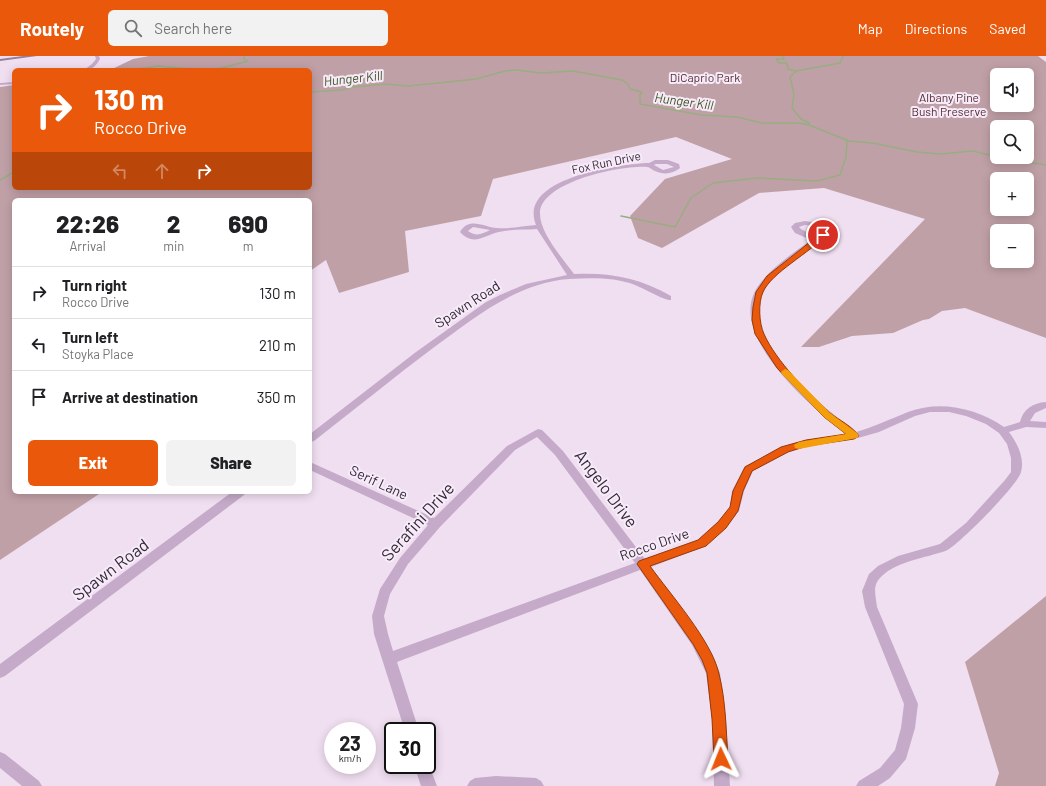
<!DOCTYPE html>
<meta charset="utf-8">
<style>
:root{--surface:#fff;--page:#f2f2f2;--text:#202124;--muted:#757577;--line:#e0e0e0;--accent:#ea580c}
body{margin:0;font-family:Barlow,sans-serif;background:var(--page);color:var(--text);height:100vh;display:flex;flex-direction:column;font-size:15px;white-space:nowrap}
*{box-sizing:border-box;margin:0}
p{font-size:13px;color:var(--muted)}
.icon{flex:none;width:22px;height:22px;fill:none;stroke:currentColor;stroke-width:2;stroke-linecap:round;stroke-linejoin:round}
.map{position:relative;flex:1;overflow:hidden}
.drawer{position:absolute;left:12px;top:142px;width:300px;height:296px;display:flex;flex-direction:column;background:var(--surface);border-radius:6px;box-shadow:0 2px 10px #0003}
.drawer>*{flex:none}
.hud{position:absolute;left:12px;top:12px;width:300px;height:122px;border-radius:6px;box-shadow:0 2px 10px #0003;background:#ea580c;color:#fff;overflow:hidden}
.buttons{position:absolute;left:990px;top:12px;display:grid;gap:8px}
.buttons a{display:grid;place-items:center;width:44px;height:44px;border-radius:6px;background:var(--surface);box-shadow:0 2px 10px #0003;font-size:20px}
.speed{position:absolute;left:324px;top:666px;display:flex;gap:8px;font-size:20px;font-weight:700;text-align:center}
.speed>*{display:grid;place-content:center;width:52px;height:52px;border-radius:50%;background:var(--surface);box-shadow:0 2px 10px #0003;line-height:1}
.speed small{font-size:10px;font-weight:400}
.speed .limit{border:2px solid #111;border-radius:6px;background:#fff;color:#111}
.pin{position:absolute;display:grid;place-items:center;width:34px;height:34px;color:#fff;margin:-17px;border:2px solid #fff;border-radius:50%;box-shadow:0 1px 4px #0007}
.me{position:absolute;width:44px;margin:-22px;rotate:358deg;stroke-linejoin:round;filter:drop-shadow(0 0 3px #0008)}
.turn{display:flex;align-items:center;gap:14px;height:84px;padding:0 16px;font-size:18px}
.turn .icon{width:52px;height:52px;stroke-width:2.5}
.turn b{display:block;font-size:28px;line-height:34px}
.lanes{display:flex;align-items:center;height:38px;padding:0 16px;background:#0003;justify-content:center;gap:20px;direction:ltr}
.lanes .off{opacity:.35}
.eta{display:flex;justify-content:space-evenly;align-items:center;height:68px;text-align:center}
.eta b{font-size:24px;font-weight:800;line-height:28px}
.cta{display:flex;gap:8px;margin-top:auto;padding:8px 16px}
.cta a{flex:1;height:46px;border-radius:6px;background:var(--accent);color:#fff;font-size:16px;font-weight:800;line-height:46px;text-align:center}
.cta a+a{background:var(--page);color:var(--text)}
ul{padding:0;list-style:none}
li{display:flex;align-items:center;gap:12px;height:52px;padding:0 16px;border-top:1px solid var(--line)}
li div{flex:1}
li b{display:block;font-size:15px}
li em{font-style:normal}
header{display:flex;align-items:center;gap:24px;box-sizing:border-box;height:56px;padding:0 20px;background:var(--accent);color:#fff}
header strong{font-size:19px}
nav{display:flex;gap:22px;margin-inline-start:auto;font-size:14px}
.search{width:280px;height:36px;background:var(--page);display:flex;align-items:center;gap:10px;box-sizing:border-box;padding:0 14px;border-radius:6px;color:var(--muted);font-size:15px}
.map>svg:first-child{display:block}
</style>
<header>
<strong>Routely</strong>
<div class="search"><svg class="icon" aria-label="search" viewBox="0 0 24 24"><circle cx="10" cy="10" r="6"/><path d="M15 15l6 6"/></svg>Search here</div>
<nav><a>Map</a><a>Directions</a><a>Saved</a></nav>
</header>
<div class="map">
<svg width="1046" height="730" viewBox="0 0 1046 730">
<rect width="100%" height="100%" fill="#f0dff1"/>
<!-- green -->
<path fill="#c0a0a7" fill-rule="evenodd" d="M149,0h889l8,6v276l-81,-30 -23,3 -13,8 -6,1 -30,13 -41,3 -33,11h-18l124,-128 -101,-31 -65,5 -97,55 -24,-10 -8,-22 35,-37 67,-20 -56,-22 -183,42 -12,37 -76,15 4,41 -70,21 -13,-33 -16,11v-71h-296v292h88l-102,68v-473l14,-2v103h296v-118h-200l23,-11zM997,19h30v30h-30zM997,71h30v30h-30zM997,123h30v30h-30zM997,175h30v30h-30z
M1046,540v190h-51l4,-13 -34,-111z"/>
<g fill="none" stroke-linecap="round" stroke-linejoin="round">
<!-- stream -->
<path stroke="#98ad80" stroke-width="1.5" d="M781,0h2l1,3h-8l3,4h8l1,6 8,2 -6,6 4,17 -2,14 9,11 8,4v2
M132,14l26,-4 44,4
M214,14l34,-9 -4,-2v-3
M796,15l44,-8 3,-7
M310,36l32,-2 11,-3 34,-3 20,2 41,-4 28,-3 29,-8 12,-1 24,3 32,-2 49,9 6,4 2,5 12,3 -2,3v9l62,11 35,2 25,6h37l10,2 40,16 24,2 44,9 23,2 33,-3 24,6
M999,101l47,8
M0,124l14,-8
M621,160l54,11 16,-29 22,-15 44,-5 60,3 23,-6 6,-18 1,-17"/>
<!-- street -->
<path fill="#c5abc9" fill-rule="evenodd" d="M95,0h4l1,3c-4,7 -8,11 -16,11l8,-6 4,-5z
M14,26v2l-14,1v-2z
M655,104h13l11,4 1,4c-7,6 -17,7 -25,3 -3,-1 -5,-4 -8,-4 -25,-2 -108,15 -107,47 0,19 23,45 34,60 36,-2 66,4 97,22v4c-6,1 -28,-12 -36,-15 -21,-8 -44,-7 -66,-6 -53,4 -95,39 -136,69 -40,30 -79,62 -119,93l-4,1v-8l106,-82 70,-50 14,-7 26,-11 41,-9 -30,-46c-12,1 -26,0 -38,3 -15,3 -25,15 -39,0 9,-16 24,-5 37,-4 13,1 26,-2 39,-3 -19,-47 83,-61 113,-62zM656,108h11l7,3 -11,3 -9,-5zM473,171l17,3c-8,4 -14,7 -22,1z
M805,165l14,2 12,7 -5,7c-20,14 -50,33 -62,54 -27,48 59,116 92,141 18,-5 34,-13 52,-20 32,-12 68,-4 96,15l16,-5c3,-13 13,-19 26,-20v6l-11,5 -5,8 16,1v6l-20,-1 -17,5c8,11 16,26 12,40 -3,13 -59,69 -72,77 -4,3 -12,4 -17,6 -18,5 -39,9 -52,23 -8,8 -4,19 -3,29l41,97 -3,24 -9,31 -16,19 -12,8h-22l3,-5 21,-13 15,-18 6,-22 3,-24 -39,-97 -3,-16 7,-17 9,-8 20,-10 42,-12 26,-21 39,-43 6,-8v-14l-4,-14 -8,-11 -13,-9 -20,-8 -17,-4h-19l-15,4 -36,16 -21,6 -51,8 -18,6 -36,19 -9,20 -5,20 -13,17 -20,18 -55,21 51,70 10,17 8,19 6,46 4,67h-16l-2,-67 -6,-46 -14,-28 -52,-75 -243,92 22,69h-14l-31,-97 -2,-18 8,-27 20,-31 28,-33 -118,-55v-8l124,56 73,-72 31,-17 4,1 21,21 82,108 53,-19 20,-18 12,-15 2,-16 13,-25 36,-18 21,-7 43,-7c-32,-26 -115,-95 -90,-143 12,-21 37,-37 56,-51l-16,-7 -4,-6 4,-4zM805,169l9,1 9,4 -7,7 -15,-8 -2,-2zM537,381l18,18 80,108 -242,88 -5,-17 -4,-18 6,-22 18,-30 32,-37 75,-77z
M232,436h14l-2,3 -239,181 -5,2v-14z
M0,696l5,2 34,27 3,5h-20l-22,-18z
M427,704l10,26h-16l-7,-21h13z
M496,720l40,2 5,3 3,5h-77l3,-5 5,-3z"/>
<!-- secondary -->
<path fill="#967d9d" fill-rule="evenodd" d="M23,0h14l-37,5v-2z"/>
</g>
<!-- route -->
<path fill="#ea580c" stroke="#983908" d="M820,178l6,1c-15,17 -55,38 -63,57 -5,11 -4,31 1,42 12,27 44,59 66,79 9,7 22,13 29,23l-5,3 -47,7 -19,6 -36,19 -9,20 -5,20 -12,17 -20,18 -56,20c20,28 62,75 69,108 7,27 7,57 9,85l-2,5 -5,2 -5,-2 -2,-5 -2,-40 -5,-46 -5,-13 -9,-16 -56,-80 2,-3 59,-21 20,-18 12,-15 3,-16 12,-24 36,-20 25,-7 40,-6 -22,-17 -47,-49 -22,-34 -3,-14 1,-13 3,-15 11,-16z"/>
<!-- slow -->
<path fill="#f59e0b" d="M785,313l3,1 42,43 27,20 2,3 -2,2 -58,11 -4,-1 -1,-3 5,-3 47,-8 -22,-17 -42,-43 -1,-2z"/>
<g text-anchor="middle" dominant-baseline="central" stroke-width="4" stroke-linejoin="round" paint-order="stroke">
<!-- far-park labels -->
<g font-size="12" fill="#542f37" stroke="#f8ebf9">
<text x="705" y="21">DiCaprio Park</text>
<text x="949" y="41">Albany Pine<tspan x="949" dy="14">Bush Preserve</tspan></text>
</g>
<!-- far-street labels -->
<g font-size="12" fill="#342a37" stroke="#f8ebf9">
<text transform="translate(606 106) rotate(-12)">Fox Run Drive</text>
</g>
<!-- far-water labels -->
<g font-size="13" font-style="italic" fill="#3d5622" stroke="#f8ebf9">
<text transform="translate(353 22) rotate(-6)">Hunger Kill</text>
<text transform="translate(684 45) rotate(8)">Hunger Kill</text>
</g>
<!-- street labels -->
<g font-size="14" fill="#342a37" stroke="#f8ebf9">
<text transform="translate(467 248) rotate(-33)">Spawn Road</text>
<text transform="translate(379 426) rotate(25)">Serif Lane</text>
<text transform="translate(654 488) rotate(-19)">Rocco Drive</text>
</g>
<!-- near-street labels -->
<g font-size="17" fill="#342a37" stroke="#f8ebf9">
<text transform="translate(607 432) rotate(53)">Angelo Drive</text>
<text transform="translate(417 465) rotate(-48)">Serafini Drive</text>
<text transform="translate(110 513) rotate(-37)">Spawn Road</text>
</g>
</g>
</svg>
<div class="buttons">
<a><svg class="icon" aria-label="sound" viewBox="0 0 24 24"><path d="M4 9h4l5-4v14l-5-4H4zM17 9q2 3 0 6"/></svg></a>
<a><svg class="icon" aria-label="search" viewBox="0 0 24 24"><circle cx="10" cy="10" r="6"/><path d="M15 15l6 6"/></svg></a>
<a>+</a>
<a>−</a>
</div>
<div class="speed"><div>23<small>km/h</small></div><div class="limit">30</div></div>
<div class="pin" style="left:823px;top:179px;background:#d93025"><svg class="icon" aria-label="arrive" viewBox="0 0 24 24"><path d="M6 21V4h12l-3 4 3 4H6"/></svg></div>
<svg class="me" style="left:721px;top:703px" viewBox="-20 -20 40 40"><path d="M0-17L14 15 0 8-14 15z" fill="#ea580c" stroke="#fff" stroke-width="4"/></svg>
<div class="hud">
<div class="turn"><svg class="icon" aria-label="right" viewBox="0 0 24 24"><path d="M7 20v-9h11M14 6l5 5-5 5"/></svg><div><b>130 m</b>Rocco Drive</div></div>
<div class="lanes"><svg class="icon off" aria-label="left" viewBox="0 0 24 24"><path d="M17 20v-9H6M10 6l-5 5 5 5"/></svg><svg class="icon off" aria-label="ahead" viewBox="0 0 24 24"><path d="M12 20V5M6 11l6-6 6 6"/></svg><svg class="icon" aria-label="right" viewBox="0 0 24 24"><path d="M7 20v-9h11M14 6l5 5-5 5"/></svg></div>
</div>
<section class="drawer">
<div class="eta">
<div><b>22:26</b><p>Arrival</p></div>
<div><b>2</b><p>min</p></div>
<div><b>690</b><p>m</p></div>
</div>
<ul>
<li><svg class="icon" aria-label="right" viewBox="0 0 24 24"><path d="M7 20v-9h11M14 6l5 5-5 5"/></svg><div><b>Turn right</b><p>Rocco Drive</p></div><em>130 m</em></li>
<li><svg class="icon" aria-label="left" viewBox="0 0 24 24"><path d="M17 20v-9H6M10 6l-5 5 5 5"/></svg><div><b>Turn left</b><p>Stoyka Place</p></div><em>210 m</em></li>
<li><svg class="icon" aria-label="arrive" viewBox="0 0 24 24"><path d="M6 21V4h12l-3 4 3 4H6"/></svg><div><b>Arrive at destination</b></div><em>350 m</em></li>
</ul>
<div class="cta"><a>Exit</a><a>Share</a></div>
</section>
</div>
